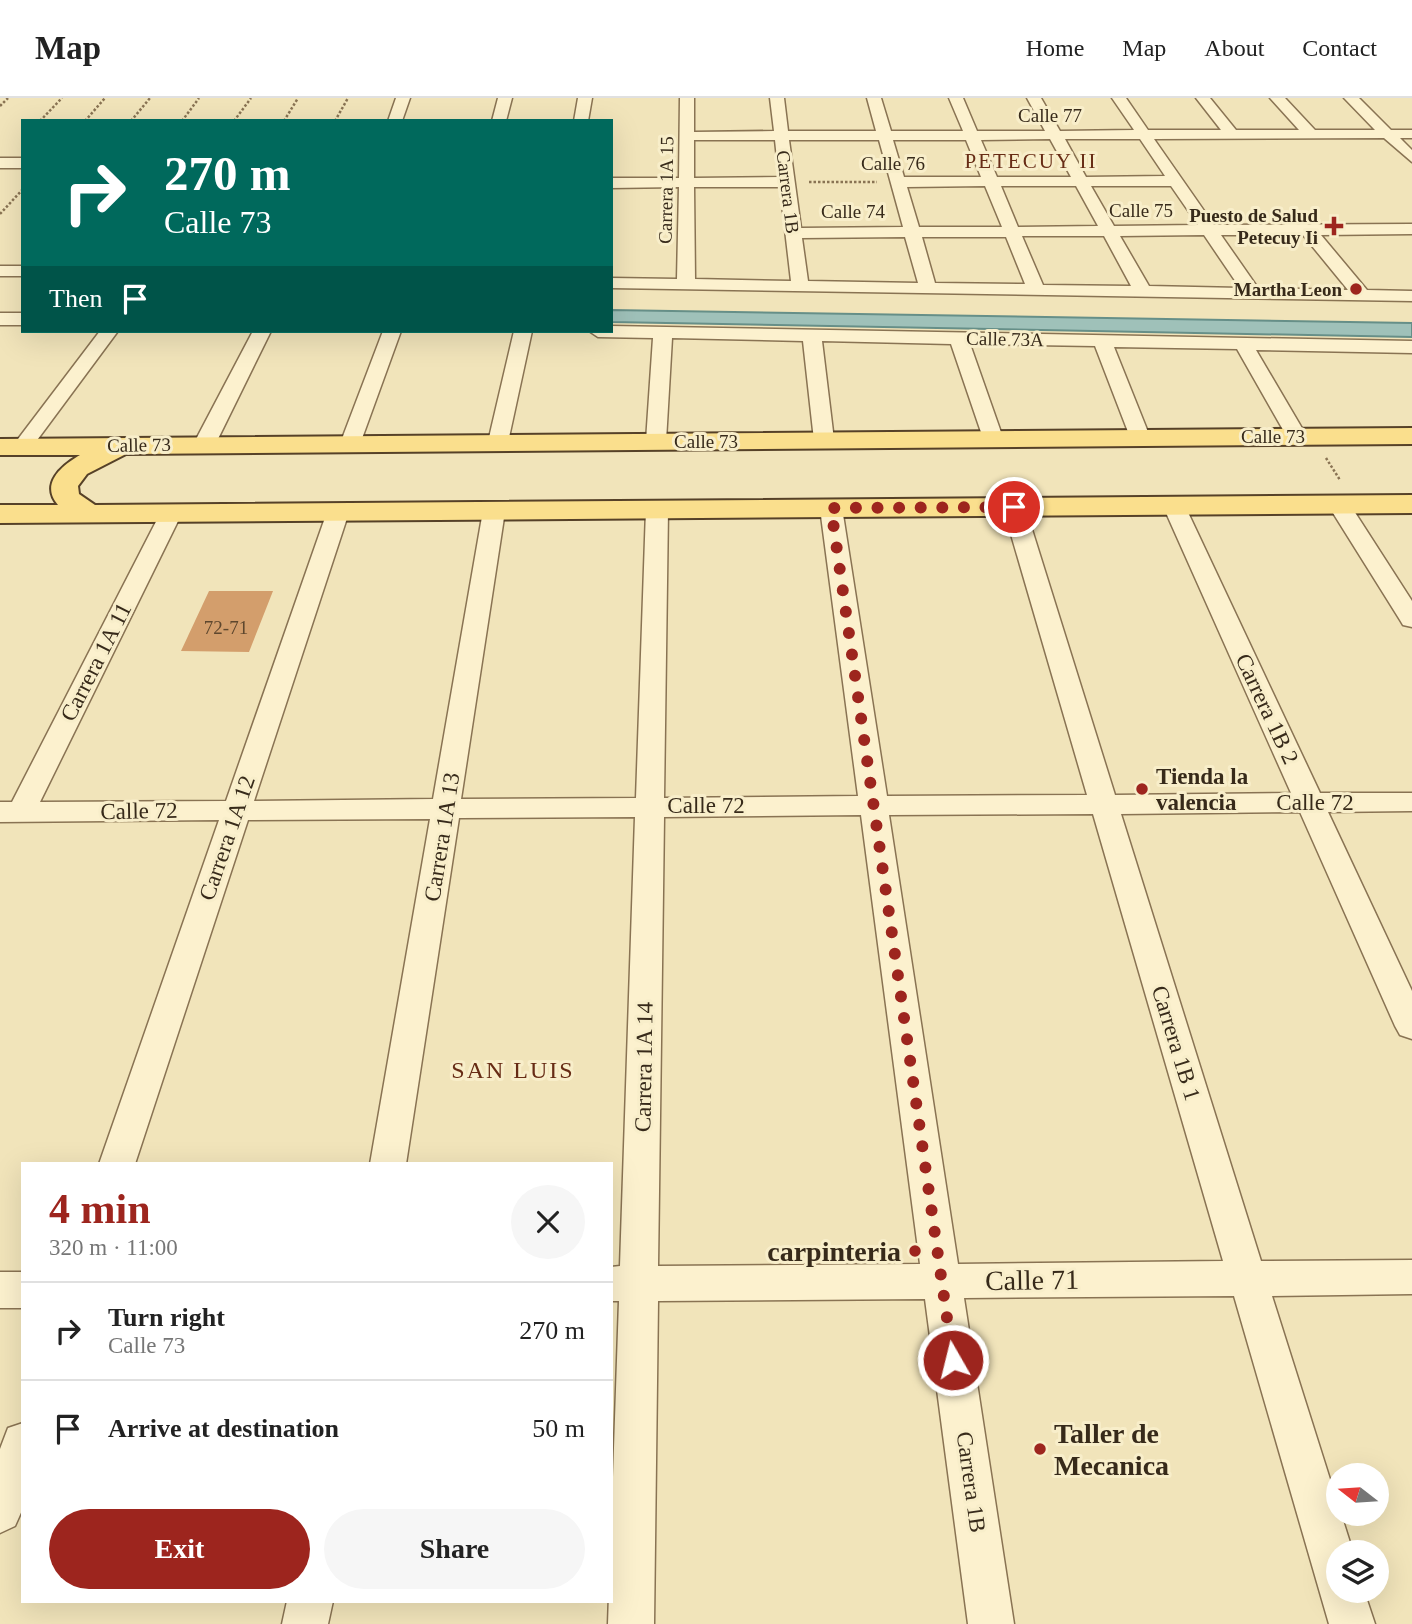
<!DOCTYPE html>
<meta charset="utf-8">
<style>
:root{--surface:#fff;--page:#f6f6f6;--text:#222;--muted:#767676;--line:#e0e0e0;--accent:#9d251e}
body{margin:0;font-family:Georgia,serif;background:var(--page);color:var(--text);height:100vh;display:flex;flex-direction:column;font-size:26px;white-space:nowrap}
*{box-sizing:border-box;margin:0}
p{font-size:23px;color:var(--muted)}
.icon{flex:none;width:38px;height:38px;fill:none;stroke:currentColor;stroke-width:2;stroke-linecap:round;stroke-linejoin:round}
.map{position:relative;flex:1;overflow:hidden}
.sheet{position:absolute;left:21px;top:1064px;width:592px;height:441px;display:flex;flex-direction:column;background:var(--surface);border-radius:0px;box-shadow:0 7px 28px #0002}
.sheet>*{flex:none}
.banner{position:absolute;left:21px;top:21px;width:592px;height:214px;border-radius:0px;box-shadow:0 7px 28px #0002;background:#00695c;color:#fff;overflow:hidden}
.needle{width:46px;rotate:287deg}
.controls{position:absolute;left:1326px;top:1365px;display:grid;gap:14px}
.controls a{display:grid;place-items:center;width:63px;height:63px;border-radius:50%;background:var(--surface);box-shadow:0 7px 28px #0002;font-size:35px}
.pin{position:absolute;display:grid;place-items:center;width:60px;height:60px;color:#fff;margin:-30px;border:4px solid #fff;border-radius:50%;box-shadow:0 2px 7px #0007}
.me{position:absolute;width:77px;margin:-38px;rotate:352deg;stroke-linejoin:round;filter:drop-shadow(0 0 5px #0008)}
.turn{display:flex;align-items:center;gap:24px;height:147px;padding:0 28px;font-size:32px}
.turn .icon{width:91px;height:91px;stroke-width:2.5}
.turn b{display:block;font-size:49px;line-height:60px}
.then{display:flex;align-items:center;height:66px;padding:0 28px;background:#0003;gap:14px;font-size:26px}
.round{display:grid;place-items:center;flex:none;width:74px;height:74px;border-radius:37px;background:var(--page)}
.head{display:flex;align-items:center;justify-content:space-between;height:119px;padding:0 28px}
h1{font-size:42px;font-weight:700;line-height:52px;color:var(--accent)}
.cta{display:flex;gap:14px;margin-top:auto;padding:14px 28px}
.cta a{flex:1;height:80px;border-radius:42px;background:var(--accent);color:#fff;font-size:28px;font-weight:700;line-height:80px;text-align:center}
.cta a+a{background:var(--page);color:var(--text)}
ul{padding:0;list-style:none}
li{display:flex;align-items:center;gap:21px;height:98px;padding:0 28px;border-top:2px solid var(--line)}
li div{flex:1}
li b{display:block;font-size:26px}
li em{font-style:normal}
header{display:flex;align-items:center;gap:42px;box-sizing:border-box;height:98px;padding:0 35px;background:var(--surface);border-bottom:2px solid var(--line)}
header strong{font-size:33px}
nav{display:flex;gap:38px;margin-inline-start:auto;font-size:24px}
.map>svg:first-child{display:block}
</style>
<header>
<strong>Map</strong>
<nav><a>Home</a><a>Map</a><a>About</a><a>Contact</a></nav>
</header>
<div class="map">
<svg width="1412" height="1526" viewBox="0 0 1412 1526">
<rect width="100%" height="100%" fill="#f1e4ba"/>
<!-- water -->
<path fill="#9fc1b9" stroke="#668f88" stroke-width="2" d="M611,212l801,13v14l-801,-15z"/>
<!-- building -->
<path fill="#d39e6c" d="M209,493h64l-24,61 -68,-1z"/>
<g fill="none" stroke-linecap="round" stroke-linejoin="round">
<!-- minor casing -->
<g stroke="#897353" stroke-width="3">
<path id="minor" d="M396,0h14l-8,23h-14z
M498,0h14l-6,23h-14z
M578,0h14l-4,23h-14z
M680,0h14v34l80,-1 -4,-33h14l4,33h88l-9,-33h14l10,33h72l-14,-33h14l14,33h68l-18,-33h14l19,33 74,-1 -22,-32h14l22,32h73l-25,-32h14l26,32h63l-29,-32h15l30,32h60l-31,-32h15l32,32h21v8h-12l12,12v12l-28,-24 -230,1 60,86 198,-1v10l-91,1 46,55 45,1v10l-801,-13v-10l66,1 2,-92 -68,1v-10h68zM1050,41l21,38h-74l-16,-37zM1065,41h75l25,37 -79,1zM694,42h81l4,37 -85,1zM789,42h90l24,87 -102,1zM893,42h73l15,37h-77zM985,88l17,41h-83l-12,-40zM1001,88h75l22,40 -80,1zM1091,88h80l27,39 -84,1zM694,89h86l11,94 -96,-2zM1204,137l36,53 -91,-2 -29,-50zM1221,137h82l45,55 -90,-2zM1022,138h82l27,50 -88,-1zM905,139l13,46 -110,-2 -6,-43zM922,139h84l19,47 -90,-1z
M0,60h23v10h-23z
M0,168h23v10h-23z
M0,215h23v12h-23z
M611,228l801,15v12l-156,-3 50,85 -10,6 -10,-6 -49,-86 -123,-2 36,90 -10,6 -10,-6 -35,-91 -125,-2 33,94 -10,6 -10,-6 -32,-94 -129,-3 12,99 -10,6 -10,-6 -11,-99 -131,-3 -6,103 -10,6 -10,-6 7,-103 -55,-1 -9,-6h22z
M100,233h18l-89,120h-14l-4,-4 4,-4z
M253,233h18l-56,114 -4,4h-14l-4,-4z
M383,233h18l-41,113 -10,6 -7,-2 -3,-4z
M514,233h18l-24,111 -10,6 -10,-6z
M1339,400l8,2 65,101v26l-9,-2 -3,-5 -72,-115z
M1174,401l11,7 135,287h92v18l-84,1 84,179v48l-12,-4 -5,-9 -95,-214 -179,2 140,447 151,-1v34l-140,2 81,256h-14v39h25l11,33h-46l-95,-328 -270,2 50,326h-46l-43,-325 -267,2 -4,323h-46l11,-323h-8v-34l9,-1 15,-449 -176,1 -53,346h-36l60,-345 -182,1 -113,344h-36l120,-344 -219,2v-20h12l151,-294h16l3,5 -142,289 186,-1 101,-289 11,-7 11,7 -95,289 179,-2 50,-288 11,-7 11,7 -44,288 175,-1 10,-288 11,-7 11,7 -4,288 194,-2 -38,-288 11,-7 11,7 45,288 200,-1 -84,-288 11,-7 11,7 90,288 176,-2 -128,-287zM1093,716l130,447 -265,3 -69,-449zM861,717l59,449 -262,2 6,-449z
M0,1174h23v36h-23z
M23,1325v85l-8,18 -15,7v-84l8,-21z
M287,1503h46l-5,23h-46z"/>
</g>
<!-- major casing -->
<g stroke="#564128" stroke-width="4">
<path id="major" d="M1412,330v16l-1286,10 -39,20 -9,12 1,8 16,11 1317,-10v18l-1412,10v-18h58c-18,-21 3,-39 22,-50h-80v-16z"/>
</g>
<!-- path -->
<path stroke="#897353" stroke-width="2.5" stroke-dasharray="2.5 2" stroke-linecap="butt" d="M0,8l8,-8
M40,23l22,-23
M85,23l20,-23
M131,23l19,-23
M182,23l17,-23
M234,23l17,-23
M284,23l14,-23
M335,23l13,-23
M809,84h68
M0,116l23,-25
M1326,360l14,22"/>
<!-- minor -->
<use href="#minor" fill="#fcf1ce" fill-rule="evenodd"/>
<!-- major -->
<use href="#major" fill="#fadf8d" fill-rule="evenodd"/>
</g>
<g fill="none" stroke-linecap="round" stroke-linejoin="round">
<!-- route -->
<path stroke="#9d251e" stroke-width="12" stroke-dasharray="0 21.6" d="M953,1262l-122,-852 183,-1"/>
</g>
<!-- markers -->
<g fill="#9d251e" stroke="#f8eeca" stroke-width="2.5">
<path d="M1330.5 117.5h7v7h7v7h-7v7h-7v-7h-7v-7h7z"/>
<circle cx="1356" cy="191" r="7"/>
<circle cx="1142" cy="691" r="7"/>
<circle cx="915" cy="1153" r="7"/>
<circle cx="1040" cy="1351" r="7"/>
</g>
<g text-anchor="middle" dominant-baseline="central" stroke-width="6" stroke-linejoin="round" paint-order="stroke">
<!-- far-street labels -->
<g font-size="19" fill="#372a1a" stroke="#f8eeca">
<text x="1050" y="17">Calle 77</text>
<text x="893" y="65">Calle 76</text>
<text transform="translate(666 92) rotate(-89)">Carrera 1A 15</text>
<text transform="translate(788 94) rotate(83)">Carrera 1B</text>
<text x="1141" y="112">Calle 75</text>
<text x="853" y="113">Calle 74</text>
<text transform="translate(1005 241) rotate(1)">Calle 73A</text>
<text x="1273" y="338">Calle 73</text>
<text x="706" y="343">Calle 73</text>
<text transform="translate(139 347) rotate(-1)">Calle 73</text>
</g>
<!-- far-poi labels -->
<g font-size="19" font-weight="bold" fill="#372a1a" stroke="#f8eeca" text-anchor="end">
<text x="1318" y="117">Puesto de Salud<tspan x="1318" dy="22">Petecuy Ii</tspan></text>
<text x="1342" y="191">Martha Leon</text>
</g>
<!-- number labels -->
<g font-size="19" fill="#5e472e">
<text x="226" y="529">72-71</text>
</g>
<!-- far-neighbourhood labels -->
<g font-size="21" letter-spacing="2" fill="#672c15" stroke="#f8eeca">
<text x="1031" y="63">PETECUY II</text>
</g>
<!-- street labels -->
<g font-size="23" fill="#372a1a" stroke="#f8eeca">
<text transform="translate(96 564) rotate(-63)">Carrera 1A 11</text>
<text transform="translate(1267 611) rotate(65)">Carrera 1B 2</text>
<text x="1315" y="704">Calle 72</text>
<text x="706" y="707">Calle 72</text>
<text transform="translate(139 713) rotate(-1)">Calle 72</text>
<text transform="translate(442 739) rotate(-81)">Carrera 1A 13</text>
<text transform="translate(227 740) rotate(-71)">Carrera 1A 12</text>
<text transform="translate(1176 945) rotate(73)">Carrera 1B 1</text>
<text transform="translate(644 969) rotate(-89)">Carrera 1A 14</text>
<text transform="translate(971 1384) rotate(82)">Carrera 1B</text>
</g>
<!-- poi labels -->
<g font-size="23" font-weight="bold" fill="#372a1a" stroke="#f8eeca" text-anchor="start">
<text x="1156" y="678">Tienda la<tspan x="1156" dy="26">valencia</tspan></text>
</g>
<!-- neighbourhood labels -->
<g font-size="24" letter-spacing="2" fill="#672c15" stroke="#f8eeca">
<text x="513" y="972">SAN LUIS</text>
</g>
<!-- near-poi labels -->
<g font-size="28" font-weight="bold" fill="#372a1a" stroke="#f8eeca" text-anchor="end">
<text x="901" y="1153">carpinteria</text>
<text x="1054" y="1335" text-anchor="start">Taller de<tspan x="1054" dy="32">Mecanica</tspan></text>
</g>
<!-- near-street labels -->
<g font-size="28" fill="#372a1a" stroke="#f8eeca">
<text transform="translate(1032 1182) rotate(-1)">Calle 71</text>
</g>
</g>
</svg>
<div class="controls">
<a><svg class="needle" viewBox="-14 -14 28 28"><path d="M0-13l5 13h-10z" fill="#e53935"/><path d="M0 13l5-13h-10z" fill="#767676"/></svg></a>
<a><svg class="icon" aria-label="layers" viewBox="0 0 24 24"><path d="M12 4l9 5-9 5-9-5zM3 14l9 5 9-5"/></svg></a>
</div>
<div class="pin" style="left:1014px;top:409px;background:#d93025"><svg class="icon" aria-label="arrive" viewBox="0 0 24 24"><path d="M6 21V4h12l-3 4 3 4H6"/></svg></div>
<svg class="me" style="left:953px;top:1262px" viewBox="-20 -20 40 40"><circle r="17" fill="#9d251e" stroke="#fff" stroke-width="3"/><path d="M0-11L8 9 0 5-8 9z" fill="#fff"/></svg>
<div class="banner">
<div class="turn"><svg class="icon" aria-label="right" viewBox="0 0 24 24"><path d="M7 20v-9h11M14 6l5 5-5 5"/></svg><div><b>270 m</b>Calle 73</div></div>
<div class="then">Then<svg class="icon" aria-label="arrive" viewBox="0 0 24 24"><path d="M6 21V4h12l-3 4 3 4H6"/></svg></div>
</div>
<section class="sheet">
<div class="head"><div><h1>4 min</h1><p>320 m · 11:00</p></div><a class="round"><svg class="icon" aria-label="close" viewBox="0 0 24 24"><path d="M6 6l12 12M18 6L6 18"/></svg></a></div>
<ul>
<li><svg class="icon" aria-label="right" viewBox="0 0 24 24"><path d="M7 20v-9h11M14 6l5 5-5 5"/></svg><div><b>Turn right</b><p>Calle 73</p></div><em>270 m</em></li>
<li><svg class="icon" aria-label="arrive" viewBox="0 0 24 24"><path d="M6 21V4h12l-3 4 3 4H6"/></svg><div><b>Arrive at destination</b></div><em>50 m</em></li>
</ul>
<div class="cta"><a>Exit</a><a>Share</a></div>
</section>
</div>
